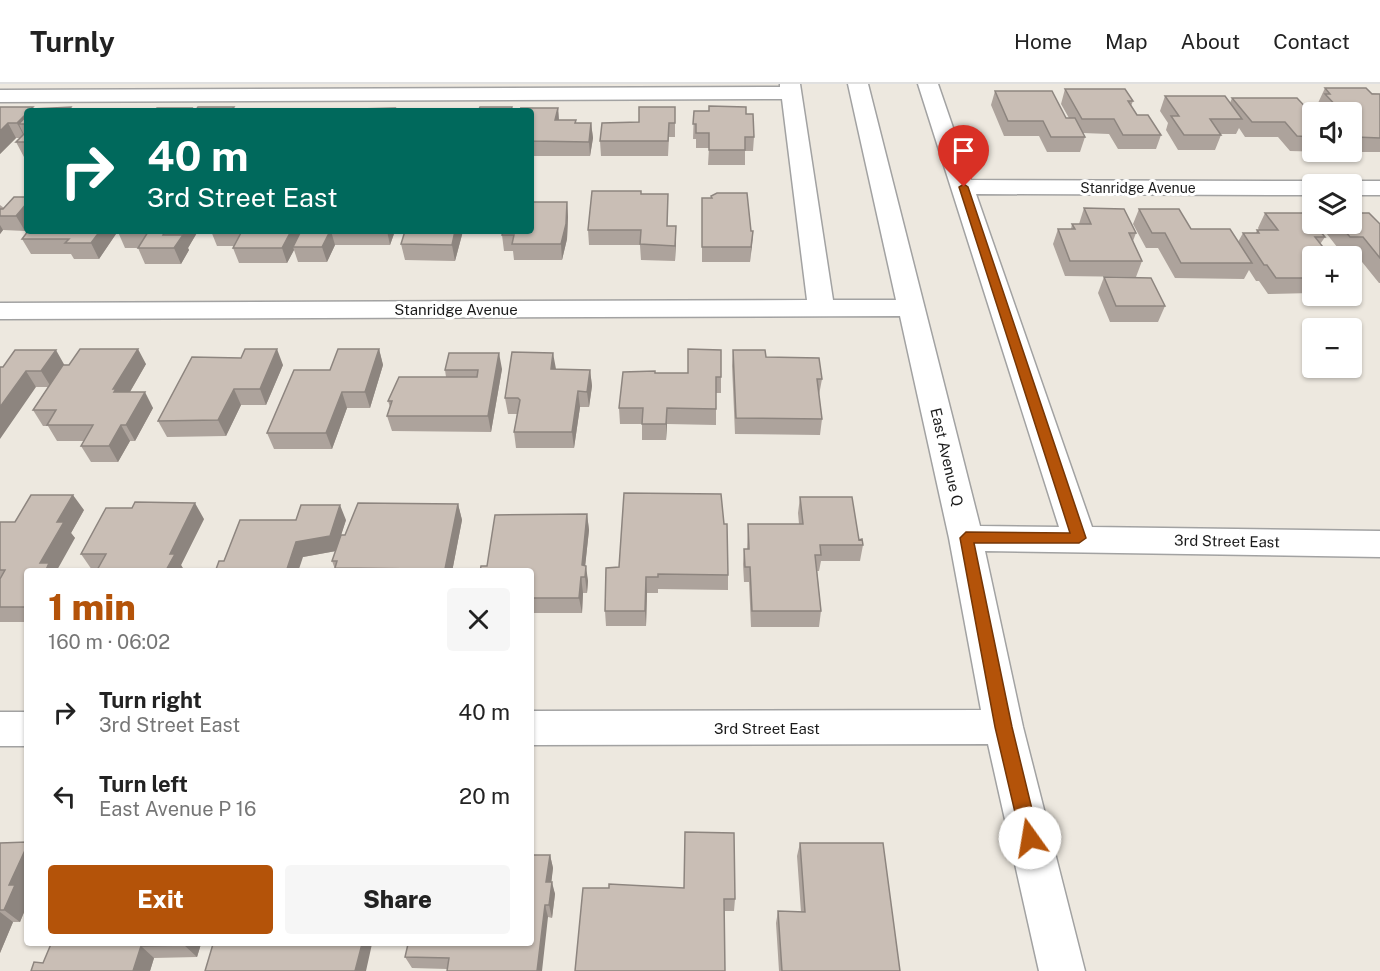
<!DOCTYPE html>
<meta charset="utf-8">
<style>
:root{--surface:#fff;--page:#f6f6f6;--text:#222;--muted:#767676;--line:#e0e0e0;--accent:#b45309}
body{margin:0;font-family:"Public Sans",sans-serif;background:var(--page);color:var(--text);height:100vh;display:flex;flex-direction:column;font-size:22px;white-space:nowrap}
*{box-sizing:border-box;margin:0}
p{font-size:20px;color:var(--muted)}
.icon{flex:none;width:33px;height:33px;fill:none;stroke:currentColor;stroke-width:2;stroke-linecap:round;stroke-linejoin:round}
.map{position:relative;flex:1;overflow:hidden}
.drawer{position:absolute;left:24px;top:484px;width:510px;height:378px;display:flex;flex-direction:column;background:var(--surface);border-radius:6px;box-shadow:0 2px 4px #0004}
.drawer>*{flex:none}
.guide{position:absolute;left:24px;top:24px;width:510px;height:126px;border-radius:6px;box-shadow:0 2px 4px #0004;background:#00695c;color:#fff;overflow:hidden}
.fabs{position:absolute;left:1302px;top:18px;display:grid;gap:12px}
.fabs a{display:grid;place-items:center;width:60px;height:60px;border-radius:6px;background:var(--surface);box-shadow:0 2px 4px #0004;font-size:30px}
.pin{position:absolute;display:grid;place-items:center;width:51px;height:51px;color:#fff;margin:-62px -26px;border-radius:50% 50% 50% 0;rotate:-45deg;box-shadow:0 0 6px #0007}
.pin .icon{rotate:45deg}
.me{position:absolute;width:66px;margin:-33px;rotate:347deg;stroke-linejoin:round;filter:drop-shadow(0 0 4px #0008)}
.turn{display:flex;align-items:center;gap:21px;height:126px;padding:0 24px;font-size:27px}
.turn .icon{width:78px;height:78px;stroke-width:2.5}
.turn b{display:block;font-size:42px;line-height:51px}
.round{display:grid;place-items:center;flex:none;width:63px;height:63px;border-radius:6px;background:var(--page)}
.head{display:flex;align-items:center;justify-content:space-between;height:102px;padding:0 24px}
h1{font-size:36px;font-weight:800;line-height:45px;color:var(--accent)}
.primary-button{display:flex;gap:12px;margin-top:auto;padding:12px 24px}
.primary-button a{flex:1;height:69px;border-radius:6px;background:var(--accent);color:#fff;font-size:24px;font-weight:800;line-height:69px;text-align:center}
.primary-button a+a{background:var(--page);color:var(--text)}
ul{padding:0;list-style:none}
li{display:flex;align-items:center;gap:18px;height:84px;padding:0 24px}
li div{flex:1}
li b{display:block;font-size:22px}
li em{font-style:normal}
header{display:flex;align-items:center;gap:36px;box-sizing:border-box;height:84px;padding:0 30px;background:var(--surface);border-bottom:2px solid var(--line)}
header strong{font-size:28px}
nav{display:flex;gap:33px;margin-inline-start:auto;font-size:21px}
.map>svg:first-child{display:block}
</style>
<header>
<strong>Turnly</strong>
<nav><a>Home</a><a>Map</a><a>About</a><a>Contact</a></nav>
</header>
<div class="map">
<svg width="1380" height="887" viewBox="0 0 1380 887">
<rect width="100%" height="100%" fill="#ede8df"/>
<g fill="none" stroke-linecap="round" stroke-linejoin="round">
<!-- minor casing -->
<g stroke="#a2a2a2" stroke-width="3">
<path id="minor" d="M780,0h20l33,216h63l-48,-216h20l112,442 79,1 -141,-443h20l33,96 341,1 9,3h-9v11l-336,-1 116,333 288,4v26l-395,-6 38,176 62,244h-46l-51,-227 -457,1v-34l450,-1 -32,-172 -49,-222 -900,3v-16l807,-3 -25,-201 -782,3v-12l780,-3z
M1352,97h28v14h-28v-11h-9z
M0,628h27v34h-27z"/>
</g>
<!-- minor -->
<use href="#minor" fill="#fff" fill-rule="evenodd"/>
</g>
<!-- wall -->
<path fill="#ada39c" d="M1325,4l55,6v58h-32h4v-40h-29l-5,-4 2,-3 -2,-2z
M1065,5l68,12 -2,5 6,9 24,20 -5,14h-38l-9,-15 -26,-1 2,4 -5,15h-33l-8,-16h-35l-13,-31 4,-14 71,27h3l-8,-14z
M1165,12l65,7 2,-5 80,16v38h17h-1l-38,-1 -12,-14h-33l-6,-9 -3,6h-16l1,1 -6,15h-37l-12,-20 2,-7 -8,-12z
M0,23l34,2 37,-2 2,4h-46v48l-1,-2h-2l-8,-15 4,-4h-4l-16,16z
M675,23v30h-6l-1,19h-67l-1,-15 39,-19z
M521,24h37l1,12h17v3h15l2,15 -3,18h-59v-45h-10z
M694,27l52,3 8,23 -1,14h-8v14h-37l1,-17h-13v-9h-3z
M711,112l40,35h2l-3,31h-48v-64h9z
M27,113v31l-2,3 -22,-1 -3,4v-29l4,3z
M567,118l1,15 -1,22 -5,21h-48l-1,-9h-9l-2,-16z
M1084,124l52,25 -3,8 9,20 -6,16 -71,-1 -12,-32 5,-15h13l1,-5h7z
M1139,125l52,20 47,13 5,-9h13l1,-3h2l-1,-2 7,-15 60,24 -13,19v37l-44,1 -9,-13h-3l-7,-11 -5,9 -69,-1 -17,-30h-12l-13,-24z
M1326,140h54v59h-1l-25,-31h-13l-18,-23z
M668,142h8l-1,35 -34,-1 -1,-15h-51l-1,-15z
M27,145v2h91l-19,28h-25l-3,-5h-40l-9,-15 5,-7 -1,-2z
M198,147l-10,17 1,2 -8,14h-36l-7,-16h-13l-7,-16z
M211,147h184l-5,14h-55l-8,17h-29l-4,-12 -7,13h-48l-6,-15 1,-2h-17z
M405,147h58l-8,30 -50,-1 -4,-16z
M1104,193l61,29 -7,16h-48l-12,-29z
M379,265l4,16 -13,43h-23l-15,41h-58l-7,-16 63,-63z
M733,266l33,7 56,22 -3,16 3,24 -2,16 -85,-1 -3,-68z
M241,274l42,7 -17,40h-25l-15,31 -59,1 -9,-16z
M146,280l-16,28 23,16 -18,33h-5l-12,21h-27l-10,-16 3,-5h-27l-9,-15h-5l-10,-16 15,-23h-12l-36,-20 64,-2z
M502,285l-11,63 -99,-1 -5,-15 3,-9 -2,-6 58,-24 -1,-7z
M555,285l35,1 2,16 -3,21h-9l-6,41h-58l-2,-16 3,-18h-9l-3,-16z
M655,289h33l33,4v16h-5v32l-49,-1 -1,16h-24v-16h-22l-1,-16z
M800,413l59,43 4,5 -3,16h-39l-2,10h-2l4,40 -2,16h-68l-2,-45h-5l-1,-18 1,-15h3l1,-25h51l-1,-11z
M458,420l4,16 -10,52h-116l-4,-11 4,-10 -33,6 -79,4 122,-41 -5,15h4z
M84,426l-13,23 4,5 -48,34v50h-27v-100h15z
M587,430l2,16 -4,36 3,15 -1,12h-4l-1,20h-51v-41l-44,-6z
M204,435l-23,46 3,5h-92l-11,-16z
M606,484l122,7v15l-70,-1v4h-11l-1,33h-40l-1,-15z
M27,758v63l-7,17h-7l-13,31v-110z
M800,759l100,128h-121l-3,-48 2,-12 23,1 -4,-56z
M550,771l3,13 -2,14 4,12 -3,24 -4,-1 -101,52 -35,-1 -7,-11z
M684,804l51,11 -1,12h-9z
M51,860h150l-4,13 -43,1 -4,13h-119l12,-8z"/>
<!-- shaded-wall -->
<path fill="#8d857f" d="M558,24l1,14 -4,-2z
M27,29v11h-8l6,13v1l-8,-15z
M8,39l8,15 -16,16v-23z
M591,39l2,15 -3,18 -1,-14z
M567,118l1,15 -1,22 -5,21 -1,-16z
M27,119v25l-2,3 -9,-15z
M0,141l3,5 -3,4z
M676,142v16l-1,19v-15z
M100,147h18l-19,28 -8,-16z
M182,147h16l-10,17 1,2 -8,14 -7,-16 9,-13 -2,-2z
M291,147h13l-11,16 1,3 -7,13 -5,-15z
M330,147h1l4,14 -8,17 -5,-15z
M387,147h8l-5,14z
M455,147h8l-8,30 -3,-16z
M753,147l-1,15 -2,16 1,-15z
M138,265l8,15 -22,38 -10,-10 -1,-3z
M277,265l6,16 -17,40 -6,-16z
M379,265l4,16 -13,43 -5,-16z
M56,266l9,16 -14,21 -10,-16z
M499,269l3,16 -11,63 -3,-16z
M553,269l3,16 -3,16 -2,-16z
M590,286l2,16 -3,21 -2,-15z
M26,287l10,16 -36,52v-32z
M234,305l7,16 -15,31 -8,-16z
M578,307l2,16 -6,41 -2,-16z
M145,308l8,16 -18,33 -9,-16z
M342,308l5,16 -15,41 -6,-16z
M667,324v16l-1,16v-16z
M121,341l9,16 -12,21 -9,-16z
M73,411l11,15 -13,23 4,5 -19,34h-11l-5,-9 17,-41z
M195,419l9,16 -23,46 3,5 -1,2h-18l5,-18z
M458,420l4,16 -10,52h-7v-3z
M340,421l6,15 -10,31 -33,6 -5,15h-12l10,-30z
M587,430l2,16 -5,47 -2,-12z
M586,482l2,15 -1,12 -2,-16z
M581,493l2,16 -1,20 -3,-15z
M646,493l1,16 -1,33 -1,-15z
M27,762v59l-7,17 -16,-12 5,-25z
M550,771l3,13 -3,26 -4,-12z
M552,798l3,12 -3,24 -3,-13z
M545,821l3,12 -6,54h-5z
M0,828l13,10 -13,31z
M185,860h16l-4,13 -13,-12z
M362,860h10l-6,27h-11z
M141,862l13,12 -4,13h-17z"/>
<!-- building -->
<path fill="#c9beb5" stroke="#8d857f" stroke-width="1.5" d="M1325,4h41l6,6h8v44l-24,-1 -4,-4v-21h-10l-17,-18h5z
M1065,5h60l8,12h-5l9,14h11l13,20h-38l-9,-16h-32z
M995,7h57l14,27h9l10,19h-34l-8,-16h-35z
M1165,12h60l17,23h-32l11,16h-37l-13,-19h8z
M1232,14h65l15,16v23l-15,-1 -12,-14h-33z
M709,22l37,1v7h7l1,23h-9v13h-36v-17h-13v-9h-3l1,-13h15z
M0,23h33l-4,4h-2v2l-10,10h-9l-8,8z
M71,23l-3,4h-37l1,-2z
M198,23h36l-3,4h-36z
M480,23h32l-1,4h-33z
M639,23h36v16h-6l-1,18h-68l2,-18 37,-1z
M157,24h35l-2,3h-36z
M395,24l-2,3h-36l1,-2z
M521,24h37l-3,12h21l-1,3h16l-2,19 -58,-1v-30h-9z
M316,25h36l-1,2h-36z
M27,31v9h-8z
M27,47v11h-11z
M592,107h49v3h27l-1,32h9l-1,20 -35,-2 1,-14h-53z
M717,109h30l4,38h2l-2,16h-49v-49h10l-1,-2z
M14,113h13v6l-11,13h-16v-7h3z
M531,118h36l-1,22 -5,20h-49l2,-9h-12l1,-4h28z
M1084,124l40,1 12,24h-7l13,28h-72l-12,-32h17l-3,-5h19z
M1139,125h40l12,20h39l22,34h-71l-16,-30h-13z
M1265,129h40l7,9v2h2l11,13h-10l15,19h-18v22h-36l-9,-13h-3l-21,-32h16l-2,-3h21z
M1352,129h17l11,11v34l-17,-21h-13l-11,-13h13z
M28,147h72l-9,12h-26l4,-4h-47z
M119,147h63l-1,2h-17l-1,2h20l-9,13h-36l10,-16h-30z
M242,147h49l-9,17h-49z
M301,147h29l-8,16h-29z
M405,147h50l-3,14 -51,-1z
M1104,193l47,1 14,28h-49z
M80,265h58l-25,40h3l-2,3h31l-19,33h-5l-12,21h-28l12,-21h-46l9,-15h-23l30,-45h6z
M245,265h32l-17,40h-26l-16,31 -60,1 34,-64 49,1z
M338,265h41l-14,43h-23l-16,41h-59l27,-63h36z
M688,265l33,1v27h-5v32l-49,-1 -1,16h-24l1,-16h-24l4,-36 32,-1v2h33z
M15,266h41l-15,21h-15l-26,36v-40h3z
M733,266h32l1,7 53,1 3,21h-5l5,40 -86,-1z
M512,268l41,1 -2,16 39,1 -3,22 -9,-1 -6,41h-58l6,-32 -2,-2h-13z
M449,269h50l-11,63h-101l5,-15h-4l11,-24h78l1,-7h-33z
M624,409l97,1 3,30h3l1,51 -70,-1v3h-12l-1,34h-40l1,-43 13,-1z
M31,411h42l-16,27h7l-24,41h9l-4,9h-18v31l-2,4h-25v-28l5,-9h-5v-48h15z
M800,413h52l7,43 3,-1 1,6h-43l1,10h-6l6,56h-69l-2,-44h-5l-1,-18h5l-1,-25h55z
M135,418l60,1 -25,51h5l-10,18h-69l10,-18h-25l25,-46h26z
M358,419l100,1 -13,65h-10l-1,3h-11v-3l-88,-1 2,-7h-5l9,-26h4z
M301,421h39l-10,31 -34,6 -10,30h-71l4,-11h5l16,-41h56z
M587,430l-5,51 4,1 -1,11h-4l-2,21h-48v-26h-51l1,-6h6l8,-51z
M685,748l49,1 1,66h-11l1,72h-150l8,-83h26v-4l75,4z
M27,758v4l-18,39h6l-11,25h-4v-67z
M800,759h83l17,128h-118l-4,-60 27,1z
M531,771h19l-4,27h6l-3,23h-4l-8,66h-90l2,-13 -44,-1 3,-13h123z
M51,860h134l-1,1 -43,1 -8,25h-102l3,-9 9,1z
M213,860h149l-7,27h-150z"/>
<!-- route -->
<path fill="#b45309" stroke="#753606" stroke-width="1.5" d="M964,100l4,3 118,351 -7,5h-105l38,184 27,111 -3,6 -6,2 -6,-2 -3,-6 -26,-111 -35,-189 6,-6 104,1 -111,-346z"/>
<g text-anchor="middle" dominant-baseline="central" stroke-width="6" stroke-linejoin="round" paint-order="stroke">
<!-- far-street labels -->
<g font-size="14" fill="#1b1b1b" stroke="#fff">
<text x="1138" y="104">Stanridge Avenue</text>
</g>
<!-- street labels -->
<g font-size="15" fill="#1b1b1b" stroke="#fff">
<text x="456" y="225">Stanridge Avenue</text>
<text transform="translate(947 373) rotate(77)">East Avenue Q</text>
<text transform="translate(1227 457) rotate(1)">3rd Street East</text>
<text x="767" y="644">3rd Street East</text>
</g>
</g>
</svg>
<div class="fabs">
<a><svg class="icon" aria-label="sound" viewBox="0 0 24 24"><path d="M4 9h4l5-4v14l-5-4H4zM17 9q2 3 0 6"/></svg></a>
<a><svg class="icon" aria-label="layers" viewBox="0 0 24 24"><path d="M12 4l9 5-9 5-9-5zM3 14l9 5 9-5"/></svg></a>
<a>+</a>
<a>−</a>
</div>
<div class="pin" style="left:964px;top:103px;background:#d93025"><svg class="icon" aria-label="arrive" viewBox="0 0 24 24"><path d="M6 21V4h12l-3 4 3 4H6"/></svg></div>
<svg class="me" style="left:1030px;top:754px" viewBox="-20 -20 40 40"><circle r="19" fill="#fff"/><path d="M0-13L10 11 0 6-10 11z" fill="#b45309"/></svg>
<div class="guide">
<div class="turn"><svg class="icon" aria-label="right" viewBox="0 0 24 24"><path d="M7 20v-9h11M14 6l5 5-5 5"/></svg><div><b>40 m</b>3rd Street East</div></div>
</div>
<section class="drawer">
<div class="head"><div><h1>1 min</h1><p>160 m · 06:02</p></div><a class="round"><svg class="icon" aria-label="close" viewBox="0 0 24 24"><path d="M6 6l12 12M18 6L6 18"/></svg></a></div>
<ul>
<li><svg class="icon" aria-label="right" viewBox="0 0 24 24"><path d="M7 20v-9h11M14 6l5 5-5 5"/></svg><div><b>Turn right</b><p>3rd Street East</p></div><em>40 m</em></li>
<li><svg class="icon" aria-label="left" viewBox="0 0 24 24"><path d="M17 20v-9H6M10 6l-5 5 5 5"/></svg><div><b>Turn left</b><p>East Avenue P 16</p></div><em>20 m</em></li>
</ul>
<div class="primary-button"><a>Exit</a><a>Share</a></div>
</section>
</div>
